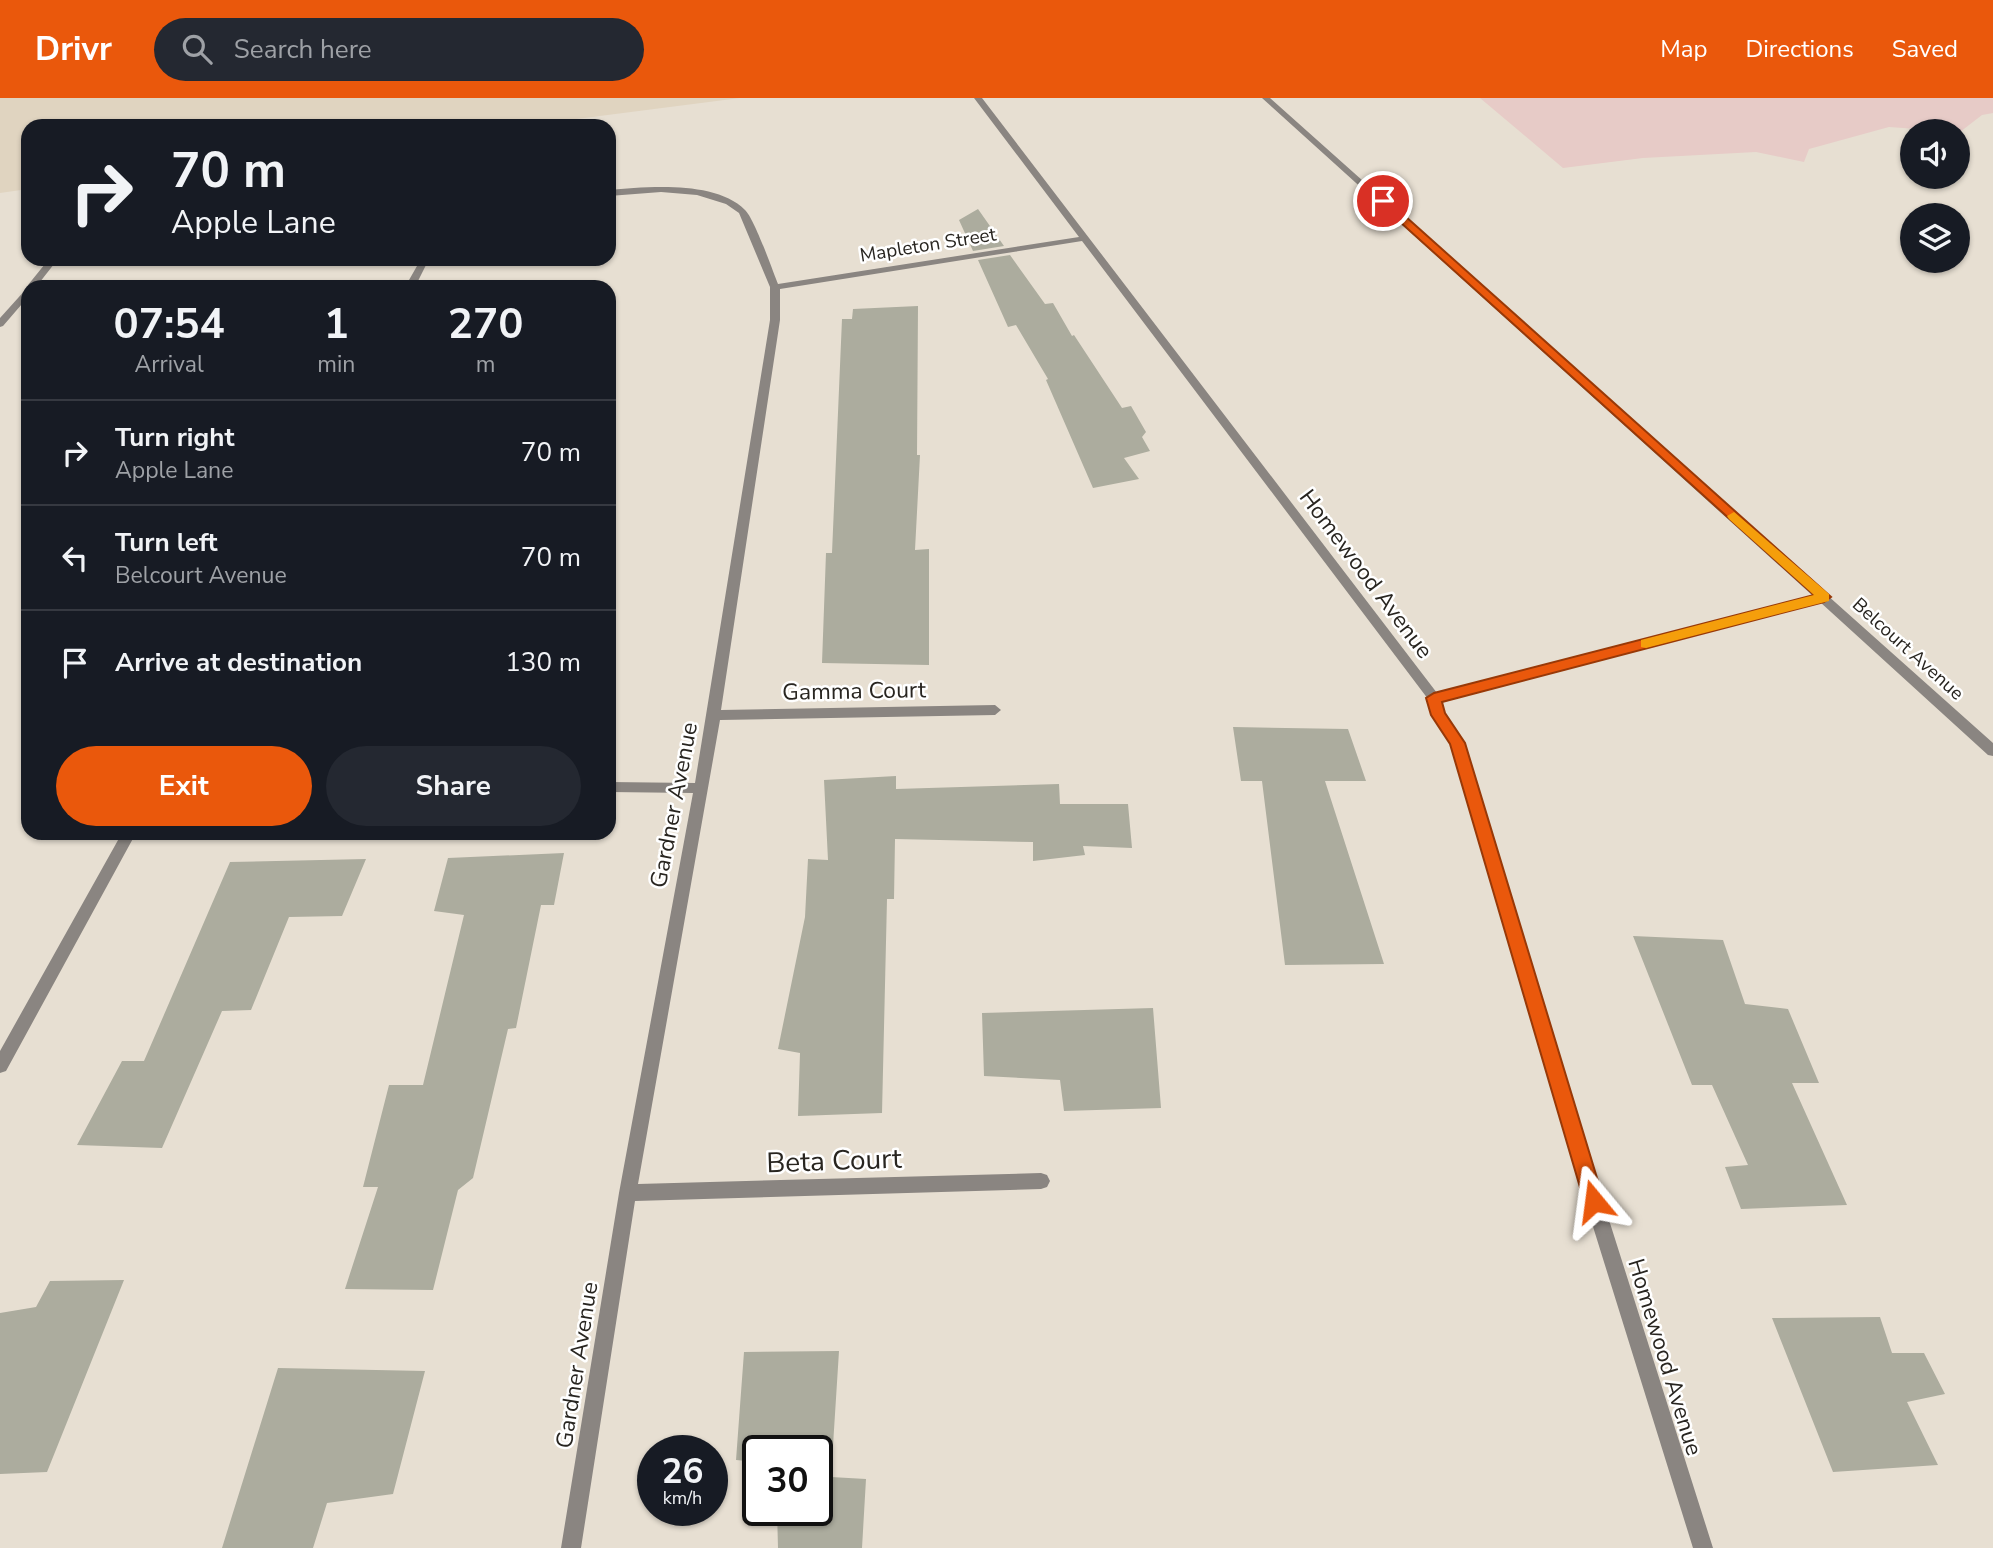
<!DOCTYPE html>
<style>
:root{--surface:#171b24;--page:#242831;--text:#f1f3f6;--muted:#9ea1a6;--line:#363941;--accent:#ea580c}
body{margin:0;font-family:"Nunito Sans",sans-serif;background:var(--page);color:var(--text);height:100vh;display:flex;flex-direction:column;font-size:26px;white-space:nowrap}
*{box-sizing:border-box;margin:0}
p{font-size:23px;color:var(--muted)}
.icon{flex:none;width:38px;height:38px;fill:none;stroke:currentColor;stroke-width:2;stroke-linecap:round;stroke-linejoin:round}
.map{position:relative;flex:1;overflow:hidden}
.drawer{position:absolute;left:21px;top:182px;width:595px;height:560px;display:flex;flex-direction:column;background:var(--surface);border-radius:21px;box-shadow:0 2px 5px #0004}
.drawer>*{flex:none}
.guide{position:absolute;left:21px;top:21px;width:595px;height:147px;border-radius:21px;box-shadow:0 2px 5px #0004;background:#171b24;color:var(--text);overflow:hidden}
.fabs{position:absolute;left:1900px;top:21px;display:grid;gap:14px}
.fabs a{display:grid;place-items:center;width:70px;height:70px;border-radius:50%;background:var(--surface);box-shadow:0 2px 5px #0004;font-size:35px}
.speed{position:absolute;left:637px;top:1337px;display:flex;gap:14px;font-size:35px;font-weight:700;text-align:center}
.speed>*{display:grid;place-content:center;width:91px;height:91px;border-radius:50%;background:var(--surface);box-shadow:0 2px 5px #0004;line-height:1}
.speed small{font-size:18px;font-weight:400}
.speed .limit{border:4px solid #111;border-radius:10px;background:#fff;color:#111}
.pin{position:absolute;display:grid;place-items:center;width:60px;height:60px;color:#fff;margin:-30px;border:4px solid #fff;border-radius:50%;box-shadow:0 2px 7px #0007}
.me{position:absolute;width:77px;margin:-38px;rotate:344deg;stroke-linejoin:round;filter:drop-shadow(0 0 5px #0008)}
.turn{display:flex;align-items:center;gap:24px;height:147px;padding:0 35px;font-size:32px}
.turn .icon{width:91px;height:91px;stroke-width:2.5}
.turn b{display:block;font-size:49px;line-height:60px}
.eta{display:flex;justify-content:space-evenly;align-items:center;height:119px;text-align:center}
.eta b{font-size:42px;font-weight:700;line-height:49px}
.primary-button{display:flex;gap:14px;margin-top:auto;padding:14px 35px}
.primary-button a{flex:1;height:80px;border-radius:42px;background:var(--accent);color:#fff;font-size:28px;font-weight:700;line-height:80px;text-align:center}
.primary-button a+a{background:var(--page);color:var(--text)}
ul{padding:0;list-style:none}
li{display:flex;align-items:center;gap:21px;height:105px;padding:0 35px;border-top:2px solid var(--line)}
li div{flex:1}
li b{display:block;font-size:26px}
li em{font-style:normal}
header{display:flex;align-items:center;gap:42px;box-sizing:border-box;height:98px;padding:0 35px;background:var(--accent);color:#fff}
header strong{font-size:33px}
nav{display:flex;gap:38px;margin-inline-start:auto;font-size:24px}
.search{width:490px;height:63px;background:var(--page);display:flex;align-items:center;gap:18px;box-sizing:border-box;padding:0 24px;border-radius:38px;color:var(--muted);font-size:26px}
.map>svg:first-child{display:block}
</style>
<header>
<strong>Drivr</strong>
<div class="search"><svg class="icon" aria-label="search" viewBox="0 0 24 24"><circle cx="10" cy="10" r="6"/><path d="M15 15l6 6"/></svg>Search here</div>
<nav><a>Map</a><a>Directions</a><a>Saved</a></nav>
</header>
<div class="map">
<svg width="1993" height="1450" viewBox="0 0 1993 1450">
<rect width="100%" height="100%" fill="#e7dfd2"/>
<!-- built -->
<path fill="#e0d4c0" d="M0,0h740l-218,28h-494v63l-28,4z"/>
<!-- green -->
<path fill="#e7cbc7" d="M1480,0h513v15l-11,2 -22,17 -71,-5 -80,22 -5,13 -48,-10 -113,6 -80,10z"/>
<!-- building -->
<path fill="#acac9e" d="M978,111l26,37 -31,5 -14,-31z
M1010,157l35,49 8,-1 19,33 2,-1 48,73 9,-2 15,26 -4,5 8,14 -26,7 15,21 -46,9 -47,-108 2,-1 -32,-54 -8,2 -30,-67z
M918,208l-1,149h3l-5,95 14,-1v116l-107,-2 4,-110h6l10,-234h10l1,-10z
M1233,629l115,2 18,52h-41l59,183 -99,1 -23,-184h-21z
M896,678v13l163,-5 1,20h68l4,44 -49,-2 2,9 -52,6v-19l-138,-3 -1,60h-7l-5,214 -84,3 2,-63 -22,-4 27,-132 3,-58 20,1 -4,-80z
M564,755l-10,52h-13l-25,123 -8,1 -35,149 -15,12 -25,100 -88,-1 33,-102h-15l26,-102h34l41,-170 -30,-4 14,-53z
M366,761l-24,57 -53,1 -38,93 -29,1 -60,137 -85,-3 45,-84h22l86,-199z
M1633,838l90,4 22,64 43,5 31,74h-27l55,122 -106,4 -16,-42 23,-2 -36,-80h-20z
M1153,910l8,100 -97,3 -4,-31 -76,-4 -2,-63z
M124,1182l-77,192 -47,2v-161l36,-6 14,-26z
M1880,1219l12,36h32l21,41 -38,8 31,63 -105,7 -61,-154z
M839,1253l-8,126 35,2 -4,69h-84l-1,-38h40v-59h-59v11l-22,-2 8,-108z
M278,1270l147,3 -32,123 -66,9 -14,45h-91z"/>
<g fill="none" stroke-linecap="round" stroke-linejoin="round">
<!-- street -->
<path fill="#8a8581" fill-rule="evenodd" d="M974,0h8l455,595 376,-97 -551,-498h8l723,645v13l-5,-1 -168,-153 -379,99 3,13 20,29 139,458 110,347h-20l-108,-347 -134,-457 -20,-29 -3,-16 -346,-458 -302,48v31l-59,390 274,-5 6,5 -6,5 -275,5 -82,464 403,-11 6,2 3,6 -3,6 -6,2 -406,12 -54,347h-20l58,-355 74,-400 -84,-1v-10l86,1 75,-463v-33l-31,-74 -13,-9 -29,-9 -36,-3 -52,4v-6c38,-3 106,-10 136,20 9,8 27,59 33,74l301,-47z
M49,161h9l-22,28h-8v10l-25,29 -3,1v-9l27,-30 1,-3z
M421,161h8l-14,28h-10z
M122,735h14l-130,238 -6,2v-22z"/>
</g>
<!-- route -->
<path fill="#ea580c" stroke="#983908" stroke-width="2" d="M1379,101h7l445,398 -7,5 -382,100 3,11 20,30 139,458 -3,7 -7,3 -7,-3 -3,-7 -134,-457 -19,-29 -5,-17 8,-5 380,-98 -435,-392z"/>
<!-- slow -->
<path fill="#f59e0b" d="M1734,414l95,82v7l-183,47 -5,-1v-7l173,-45 -85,-76 -2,-3z"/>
<g text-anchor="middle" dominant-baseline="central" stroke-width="5" stroke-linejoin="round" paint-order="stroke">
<!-- far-street labels -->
<g font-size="19" fill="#282520" stroke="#fff">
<text transform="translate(928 147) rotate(-9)">Mapleton Street</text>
<text transform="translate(1908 551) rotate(42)">Belcourt Avenue</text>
</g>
<!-- street labels -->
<g font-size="23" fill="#282520" stroke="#fff">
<text transform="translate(1366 476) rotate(53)">Homewood Avenue</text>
<text transform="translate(854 593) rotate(-1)">Gamma Court</text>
<text transform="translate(674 707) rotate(-79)">Gardner Avenue</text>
<text transform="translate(1665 1259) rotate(73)">Homewood Avenue</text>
<text transform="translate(577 1267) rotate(-81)">Gardner Avenue</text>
</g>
<!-- near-street labels -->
<g font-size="28" fill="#282520" stroke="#fff">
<text transform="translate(834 1063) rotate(-2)">Beta Court</text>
</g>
</g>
</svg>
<div class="fabs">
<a><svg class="icon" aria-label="sound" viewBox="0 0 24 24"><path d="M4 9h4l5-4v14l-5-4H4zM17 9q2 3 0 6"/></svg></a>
<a><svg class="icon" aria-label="layers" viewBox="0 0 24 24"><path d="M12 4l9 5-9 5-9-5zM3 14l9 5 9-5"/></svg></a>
</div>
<div class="speed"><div>26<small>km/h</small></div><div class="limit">30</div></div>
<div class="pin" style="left:1383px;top:103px;background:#d93025"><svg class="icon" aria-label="arrive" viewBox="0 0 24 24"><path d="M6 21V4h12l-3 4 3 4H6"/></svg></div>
<svg class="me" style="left:1594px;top:1103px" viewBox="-20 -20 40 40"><path d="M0-17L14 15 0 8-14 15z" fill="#ea580c" stroke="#fff" stroke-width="4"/></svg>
<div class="guide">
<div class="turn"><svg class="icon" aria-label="right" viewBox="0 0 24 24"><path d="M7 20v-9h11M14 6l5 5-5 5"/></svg><div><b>70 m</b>Apple Lane</div></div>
</div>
<section class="drawer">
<div class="eta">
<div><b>07:54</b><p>Arrival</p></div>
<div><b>1</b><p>min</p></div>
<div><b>270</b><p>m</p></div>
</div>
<ul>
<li><svg class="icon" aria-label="right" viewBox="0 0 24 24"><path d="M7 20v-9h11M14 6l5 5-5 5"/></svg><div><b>Turn right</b><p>Apple Lane</p></div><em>70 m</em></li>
<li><svg class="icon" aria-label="left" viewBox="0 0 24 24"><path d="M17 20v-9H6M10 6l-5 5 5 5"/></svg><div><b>Turn left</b><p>Belcourt Avenue</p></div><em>70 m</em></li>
<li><svg class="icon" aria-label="arrive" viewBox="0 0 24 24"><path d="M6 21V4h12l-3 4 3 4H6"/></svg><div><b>Arrive at destination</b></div><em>130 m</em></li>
</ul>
<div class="primary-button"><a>Exit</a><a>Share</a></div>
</section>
</div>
